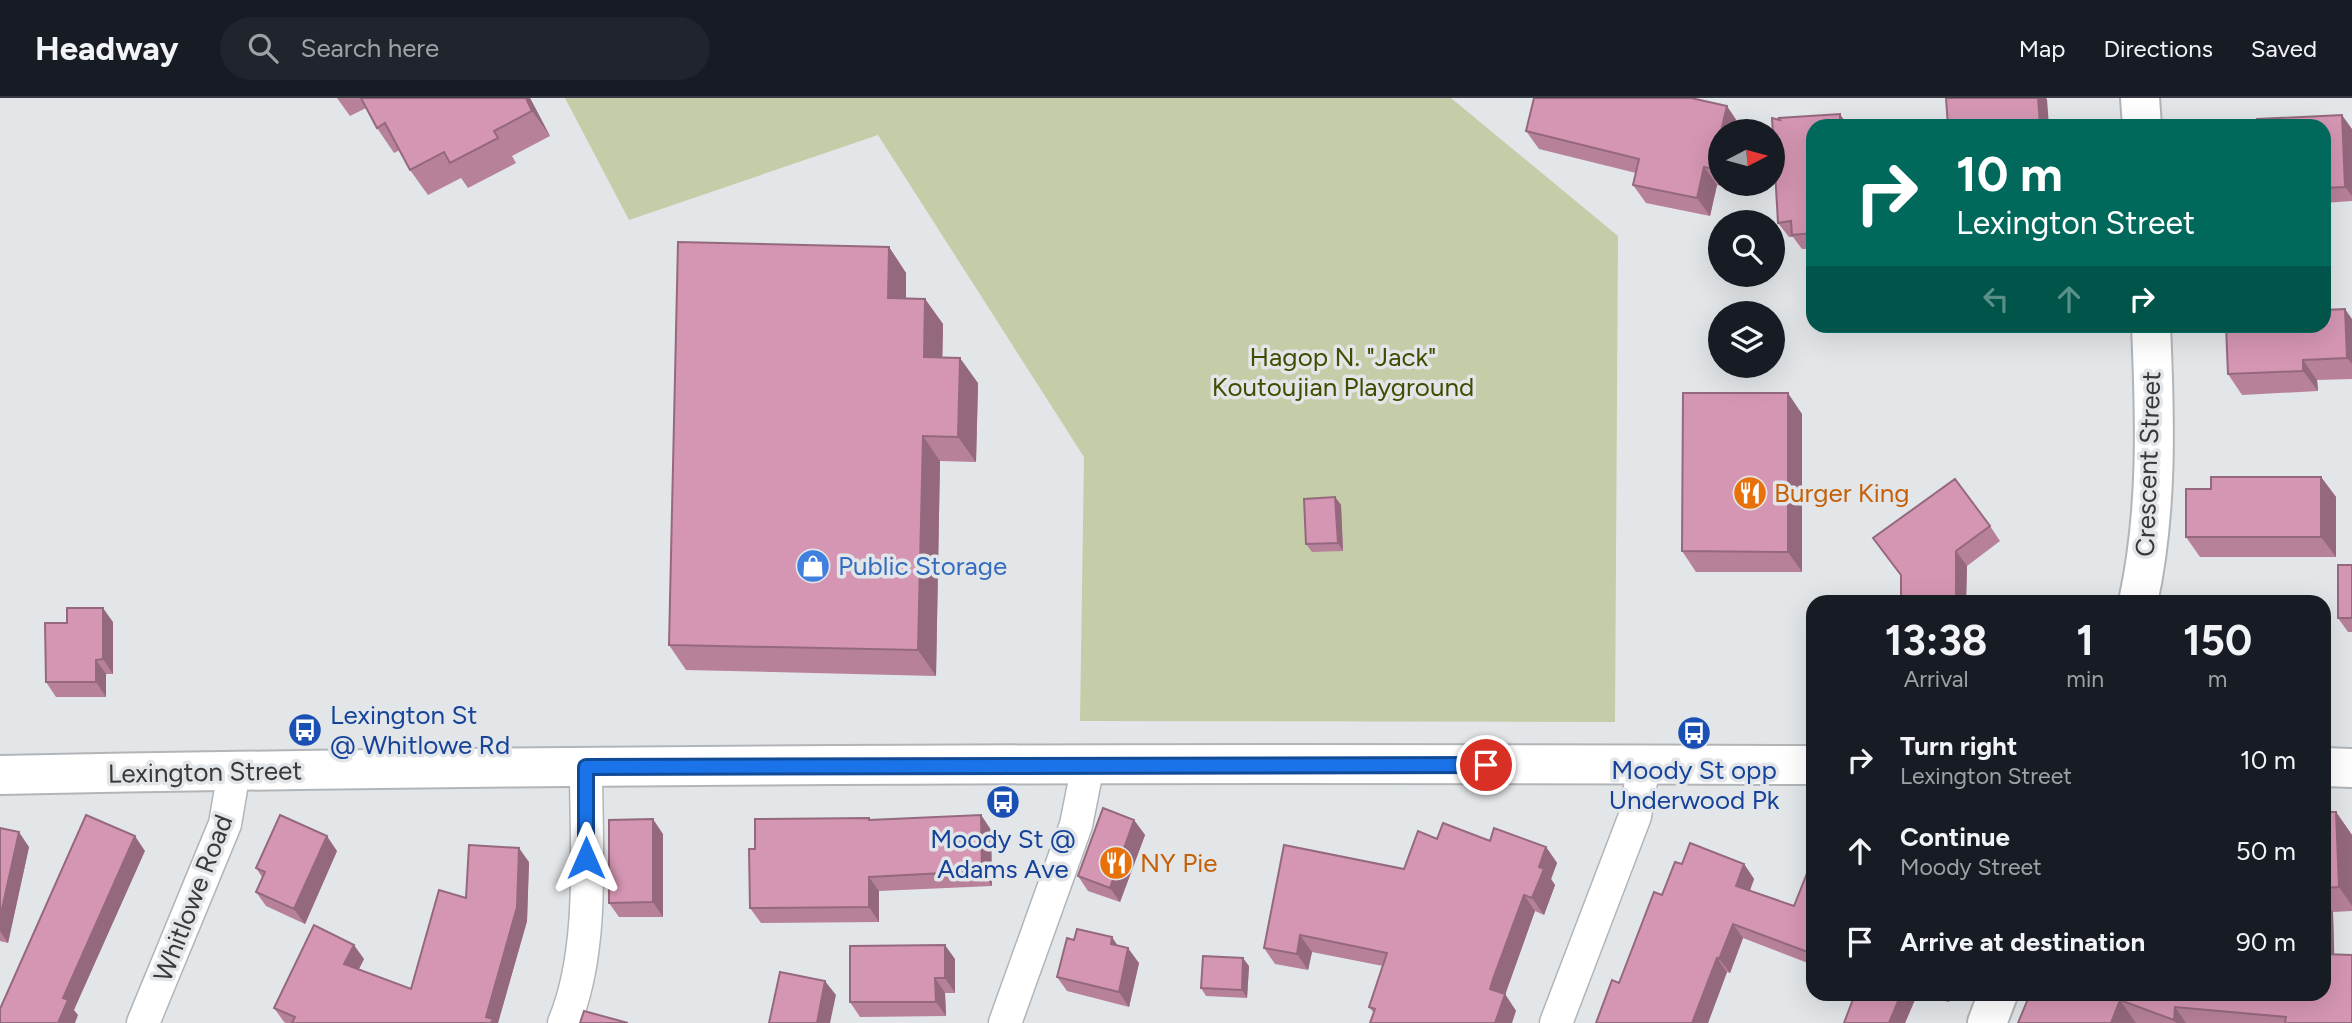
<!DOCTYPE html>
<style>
:root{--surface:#171b24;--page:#20242c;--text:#f1f3f6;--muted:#9ea1a6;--line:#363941}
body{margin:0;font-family:Figtree,sans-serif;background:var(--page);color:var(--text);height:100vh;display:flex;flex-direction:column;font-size:26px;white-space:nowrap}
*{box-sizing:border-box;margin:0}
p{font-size:23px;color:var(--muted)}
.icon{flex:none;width:38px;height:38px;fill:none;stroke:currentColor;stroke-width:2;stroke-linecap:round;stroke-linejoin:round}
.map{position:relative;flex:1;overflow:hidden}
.sheet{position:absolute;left:1806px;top:497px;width:525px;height:406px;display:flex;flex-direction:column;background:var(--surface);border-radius:21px;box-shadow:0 7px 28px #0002}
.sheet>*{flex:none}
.guide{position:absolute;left:1806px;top:21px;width:525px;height:214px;border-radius:21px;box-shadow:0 7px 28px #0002;background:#00695c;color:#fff;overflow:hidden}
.needle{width:46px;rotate:84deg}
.fabs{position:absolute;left:1708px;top:21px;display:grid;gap:14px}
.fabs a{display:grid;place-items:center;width:77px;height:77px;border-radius:50%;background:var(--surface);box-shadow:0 7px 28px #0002;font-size:35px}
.pin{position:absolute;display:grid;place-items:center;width:60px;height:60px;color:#fff;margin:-30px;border:4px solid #fff;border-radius:50%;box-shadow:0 2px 7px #0007}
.me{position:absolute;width:77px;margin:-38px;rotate:0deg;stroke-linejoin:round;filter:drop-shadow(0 0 5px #0008)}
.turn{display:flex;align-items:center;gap:24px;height:147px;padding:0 35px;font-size:32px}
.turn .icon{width:91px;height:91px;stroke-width:2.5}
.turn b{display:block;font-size:49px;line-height:60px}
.lanes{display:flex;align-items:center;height:66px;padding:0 35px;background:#0003;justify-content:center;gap:35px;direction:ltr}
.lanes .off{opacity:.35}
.eta{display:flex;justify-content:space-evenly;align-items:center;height:119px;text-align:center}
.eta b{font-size:42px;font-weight:700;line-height:49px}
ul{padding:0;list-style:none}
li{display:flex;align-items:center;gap:21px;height:91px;padding:0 35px}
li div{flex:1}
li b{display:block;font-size:26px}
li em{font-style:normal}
header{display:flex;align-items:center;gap:42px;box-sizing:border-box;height:98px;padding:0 35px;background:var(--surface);border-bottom:2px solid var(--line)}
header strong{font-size:33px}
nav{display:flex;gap:38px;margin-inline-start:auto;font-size:24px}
.search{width:490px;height:63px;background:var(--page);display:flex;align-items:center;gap:18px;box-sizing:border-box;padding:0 24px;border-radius:38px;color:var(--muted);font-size:26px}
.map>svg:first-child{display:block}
</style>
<header>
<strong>Headway</strong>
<div class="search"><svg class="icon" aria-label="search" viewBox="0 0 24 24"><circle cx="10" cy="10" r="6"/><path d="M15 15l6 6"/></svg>Search here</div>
<nav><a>Map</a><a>Directions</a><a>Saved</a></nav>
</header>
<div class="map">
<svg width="2352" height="925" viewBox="0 0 2352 925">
<rect width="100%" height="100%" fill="#e2e6e9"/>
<!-- green -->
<path fill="#c4cda7" d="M565,0h886l167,138 -3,486 -535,-1 4,-264 -206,-322 -249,85z"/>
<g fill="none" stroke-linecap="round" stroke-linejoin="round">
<!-- minor casing -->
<g stroke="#b2b5b8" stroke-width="35">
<path id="minor" d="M143,925l82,-199 6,-35v-18
M564,925c31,-74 22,-175 22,-256
M1005,925l71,-198 12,-60
M1556,925l79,-207 9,-51"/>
</g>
<!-- tertiary casing -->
<g stroke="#b2b5b8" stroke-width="42">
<path id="tertiary" d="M2140,0l2,28
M2138,504c20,-90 17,-185 13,-276
M1987,925l11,-29"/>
</g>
<!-- primary casing -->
<g stroke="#b2b5b8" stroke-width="42">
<path id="primary" d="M2324,669l28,1
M0,677c604,-12 1209,-12 1813,-10"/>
</g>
<!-- minor -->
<use href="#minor" stroke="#fff" stroke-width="32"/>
<!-- tertiary -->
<use href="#tertiary" stroke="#fff" stroke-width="38"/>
<!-- primary -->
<use href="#primary" stroke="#fff" stroke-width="38"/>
</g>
<!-- wall -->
<path fill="#b7819a" d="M337,0h193l20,38 -38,20 4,7 -48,25 -7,-10 -33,17 -18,-25 -10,-20 -6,3 -17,-25 -11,-20 -16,8z
M1739,26l-19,7v53h7l-1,3 -9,-2 -7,31 -64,-13 -13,-18 3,-12 -97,-24 -13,-18z
M1813,28v123h-11l-9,-12h-4l-11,-14z
M2324,28l28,3v72l-28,2z
M889,149l17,26v25l19,1 18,25 -1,34 36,25 -2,79 -36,-1 -4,215 -250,-6 -17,-25z
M2352,221v60l-35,1 1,11 -76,4 -14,-21z
M1964,228h88v2l-85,2z
M1802,316v158h-106l-14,-21z
M2321,379l15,20v60h-136l-14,-20z
M1335,399l6,8 2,46 -31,1 -6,-8z
M1990,428l10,15 -33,25 -1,36h-65v-26l-28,-38z
M2352,467v67h-4l-10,-14z
M113,524v52h-7v23h-50l-10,-15z
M2324,714h12l16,23v76l-19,1 1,42 18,69h-334l12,-29h294z
M981,717l10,15 1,56 -113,5v31l-118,1 -11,-15 5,-59 116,-29z
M1134,722l11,15 -25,67 -32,-11 -10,-15z
M0,730l29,19 -21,96 -8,-2z
M663,736v83h-44l-10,-14z
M1437,741l53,2 56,6 11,16 -6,16 4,6 -11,30 -9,-4 -30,83 11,17 -142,2 -5,-6 14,-41 -71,-14 -4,18 -33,-6 -11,-16 140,-79z
M337,753l-32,73 -39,-18 -10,-14 6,-15 -6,-9z
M1813,760v107l-70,-27 -13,35 -3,-1 -19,51h-112l23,-40 43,-88 20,-31h62l10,15 -4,12 44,15z
M529,764l-2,59 -29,102h-212l-2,-1 -10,-14 90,-49 -5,10 52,20 55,-91z
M1074,842l44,6 21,17 -10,44 -62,-16 -10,-14z
M955,861v34h-10l1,23 -86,1 -10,-15z
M1249,868l-2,32 -41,-2 -5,-8z
M1855,896h96l-2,8 -32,-7 -12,28h-61z"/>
<!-- shaded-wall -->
<path fill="#95697d" d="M526,0h4l20,38 -18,-25z
M2038,0h8l1,1 2,27h-9z
M1727,8l12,18 -1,7h-17z
M1840,16l8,12h-8z
M2342,17l10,14v67l-7,-9z
M1720,39v42l-6,-10z
M1704,69l13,18 -7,31 -13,-18z
M889,149l17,26v50l-18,-25z
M925,201l18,25 -1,59 -18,-26z
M2345,211l7,10v45l-5,-6z
M960,260l18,25 -2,79 -18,-25z
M2303,262l14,20 1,11 -15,-20z
M1788,295l14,21v158l-14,-20z
M923,338l17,25 -4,215 -18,-26z
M2321,379l15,20v60l-15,-20z
M1335,399l6,8 2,46 -5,-8z
M1956,453l11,15 -1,36h-10z
M103,510l10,14v52l-10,-15z
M96,562l10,14v23l-10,-15z
M2336,714l16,23v71l-13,-19z
M981,717l10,15 1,56 -10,-15z
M653,721l10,15v83l-10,-15z
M1134,722l11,15 -25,67 -10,-14z
M19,734l10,15 -21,96 -8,-12v-13z
M135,738l10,15 -71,159 4,5 -3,8h-17l5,-25z
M327,738l10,15 -32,73 -11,-15z
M1546,749l11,16 -6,16 4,6 -11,30 -12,-17 7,-31z
M519,750l10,14 -2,59 -29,102h-7l-5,-6z
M1744,766l10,15 -8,21 -10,-14z
M869,779l10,14v31l-10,-15z
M1524,797l11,16 -31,87 1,-4 11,17 -4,12h-17l-5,-34z
M2324,801l9,13 2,65 -11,-15z
M1733,826l10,14 -13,35 -11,-14z
M1300,837l12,17 -4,18 -11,-16z
M1112,839l10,15 -11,-8z
M354,847l10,14 -10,19 -10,-14z
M945,847l10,14v34l-10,-15z
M1128,850l11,15 -10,44 -10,-15z
M1243,860l6,8 -2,32 -5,-8z
M1717,860l10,14 -19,51h-16z
M935,880l10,15 1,23 -10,-14z
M825,883l11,14 -6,28h-13z
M1901,896l16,1 -12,28h-16z
M1943,896h8l-2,8z
M2120,902l16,23h-25z
M2175,909l11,16h-10l-2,-3z"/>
<!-- building -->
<path fill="#d596b3" stroke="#95697d" stroke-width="2" d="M361,0h165l6,13 -38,20 4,7 -48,25 -6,-11 -34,18 -25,-47 -8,5z
M1534,0h157l36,8 -6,25h-1v6l-6,32 -10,-2 -7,31 -64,-13 6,-26 -113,-28z
M1946,0h92l2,28h-92z
M1840,16v12h-27v107l-21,2 -1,-14 -13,2 -6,-105 8,2 -1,-2z
M2342,17l3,72 -21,1v-62h-67v-7z
M678,144l211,5 -1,51 37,1 -1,58 36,1 -2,79 -35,-1 -5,214 -249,-5z
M2345,211l2,49 -44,2v11l-75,3 -2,-48h98v-16z
M1683,295h105v159l-106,-1z
M2211,379h110v60h-135v-48h25z
M1955,381l35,47 -34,25v51h-55v-27l-28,-37z
M1335,399l3,46 -32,1 -2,-45z
M2338,467h14v53h-14z
M67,510h36v51l-7,1v22h-50l-1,-59h22z
M1103,710l31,12 -24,68 -32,-12z
M2324,714h12l3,75 -15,1z
M86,717l49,21 -72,162 5,2 -10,23h-58v-14z
M280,717l47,21 -33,73 -38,-17 9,-20 -9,-4z
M981,717l1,56 -113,6v30l-119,1 -1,-59h6v-30l114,-1v2z
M653,721v83l-44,1v-83z
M1443,725l47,18 4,-13 52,19 -7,20 5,2 -12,29 -8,-3 -31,84 -3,10 15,5 -10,29h-125l5,-14 -6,-2 18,-54 -87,-18 -3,19 -33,-6 20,-103 120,24 14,-38 19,8z
M0,730l19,4 -19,86z
M1690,745l54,21 -8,22 58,20 19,-48v96l-80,-30 -14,35 -2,-1 -25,65h-96l16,-43 7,3 35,-91 8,3 13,-33 7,2z
M469,747l50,3 -2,59 -31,110 7,2 -2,4h-199l3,-6 -21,-9 40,-83 40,20 -10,19 67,25 28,-99 27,8z
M1077,831l35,8 -1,7 17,4 -9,44 -62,-15 10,-39 7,2z
M945,847v33h-10l1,24h-86v-56z
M2324,856l28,1v68h-67l1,-6 -111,-10 -1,13 -54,-20 -9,23h-93l12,-29h294z
M1203,858l40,2 -1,32 -41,-2z
M780,874l45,9 -8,42h-48z
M1855,896h46l-12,29h-45z
M584,913l44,12h-48z"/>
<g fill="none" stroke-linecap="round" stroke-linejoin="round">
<!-- route casing -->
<g stroke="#114b97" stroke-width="18">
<path id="route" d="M586,760v-91l900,-2"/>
</g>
<!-- route -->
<use href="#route" stroke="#1a73e8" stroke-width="12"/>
</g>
<!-- icons -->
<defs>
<g id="restaurant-disc" transform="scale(1.75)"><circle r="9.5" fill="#e8710a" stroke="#e2e6e9"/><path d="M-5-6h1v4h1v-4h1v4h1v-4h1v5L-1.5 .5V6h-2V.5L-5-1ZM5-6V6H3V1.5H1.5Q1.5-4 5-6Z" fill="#fff"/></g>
<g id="shop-disc" transform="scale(1.75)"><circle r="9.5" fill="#3f7fe0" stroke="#e2e6e9"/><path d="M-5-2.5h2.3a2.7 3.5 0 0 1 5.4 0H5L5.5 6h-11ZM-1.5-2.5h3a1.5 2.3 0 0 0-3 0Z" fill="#fff"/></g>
<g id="bus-disc" transform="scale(1.75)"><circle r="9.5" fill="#1a4fb4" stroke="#e2e6e9"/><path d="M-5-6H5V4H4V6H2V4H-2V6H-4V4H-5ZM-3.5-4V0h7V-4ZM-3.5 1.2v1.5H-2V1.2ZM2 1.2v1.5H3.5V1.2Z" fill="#fff"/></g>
</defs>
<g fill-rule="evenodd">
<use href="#restaurant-disc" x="1750" y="395"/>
<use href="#shop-disc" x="813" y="468"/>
<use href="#bus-disc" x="305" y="632"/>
<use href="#bus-disc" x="1694" y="635"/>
<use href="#bus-disc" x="1003" y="704"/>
<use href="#restaurant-disc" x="1116" y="765"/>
</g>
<g text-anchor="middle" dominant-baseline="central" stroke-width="7" stroke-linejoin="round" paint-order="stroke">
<!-- park labels -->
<g font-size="26" fill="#414c00" stroke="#e2e6e9">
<text x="1343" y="259">Hagop N. "Jack"<tspan x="1343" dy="30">Koutoujian Playground</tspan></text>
</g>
<!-- street labels -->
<g font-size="26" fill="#38393a" stroke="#e2e6e9">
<text transform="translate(2148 366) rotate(-88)">Crescent Street</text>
<text transform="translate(205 674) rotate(-1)">Lexington Street</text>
<text transform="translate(193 800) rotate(-69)">Whitlowe Road</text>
</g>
<!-- food labels -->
<g font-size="26" fill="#c56008" stroke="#e2e6e9" text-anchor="start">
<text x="1774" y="395">Burger King</text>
<text x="1140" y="765">NY Pie</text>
</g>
<!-- shop labels -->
<g font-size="26" fill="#366cbe" stroke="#e2e6e9" text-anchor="start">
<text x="838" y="468">Public Storage</text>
</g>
<!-- transit labels -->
<g font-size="26" fill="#164399" stroke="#e2e6e9">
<text x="330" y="617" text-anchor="start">Lexington St<tspan x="330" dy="30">@ Whitlowe Rd</tspan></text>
<text x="1694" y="672">Moody St opp<tspan x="1694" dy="30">Underwood Pk</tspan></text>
<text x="1003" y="741">Moody St @<tspan x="1003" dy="30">Adams Ave</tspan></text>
</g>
</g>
</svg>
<div class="fabs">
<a><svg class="needle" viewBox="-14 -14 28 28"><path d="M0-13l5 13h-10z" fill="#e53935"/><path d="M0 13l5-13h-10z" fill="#9ea1a6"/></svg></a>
<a><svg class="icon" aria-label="search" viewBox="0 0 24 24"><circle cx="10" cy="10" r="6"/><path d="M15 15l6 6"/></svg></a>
<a><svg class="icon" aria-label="layers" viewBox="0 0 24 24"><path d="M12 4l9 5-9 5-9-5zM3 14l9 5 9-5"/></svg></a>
</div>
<div class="pin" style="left:1486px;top:667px;background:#d93025"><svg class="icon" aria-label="arrive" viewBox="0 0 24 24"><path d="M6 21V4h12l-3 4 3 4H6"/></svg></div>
<svg class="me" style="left:586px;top:760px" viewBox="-20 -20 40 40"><path d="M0-17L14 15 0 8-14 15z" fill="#1a73e8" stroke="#fff" stroke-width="4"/></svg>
<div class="guide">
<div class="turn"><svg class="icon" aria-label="right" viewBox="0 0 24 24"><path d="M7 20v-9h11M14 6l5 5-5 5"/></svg><div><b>10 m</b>Lexington Street</div></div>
<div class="lanes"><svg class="icon off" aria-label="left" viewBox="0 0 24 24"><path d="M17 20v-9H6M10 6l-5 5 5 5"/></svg><svg class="icon off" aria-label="ahead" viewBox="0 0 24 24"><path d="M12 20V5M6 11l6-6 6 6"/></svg><svg class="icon" aria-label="right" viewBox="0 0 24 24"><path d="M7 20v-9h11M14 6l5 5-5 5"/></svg></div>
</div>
<section class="sheet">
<div class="eta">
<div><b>13:38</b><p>Arrival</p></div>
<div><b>1</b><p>min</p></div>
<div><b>150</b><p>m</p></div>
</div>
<ul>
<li><svg class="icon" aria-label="right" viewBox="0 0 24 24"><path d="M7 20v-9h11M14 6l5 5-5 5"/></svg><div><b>Turn right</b><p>Lexington Street</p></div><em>10 m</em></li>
<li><svg class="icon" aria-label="ahead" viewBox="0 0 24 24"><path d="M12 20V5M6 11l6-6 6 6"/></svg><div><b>Continue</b><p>Moody Street</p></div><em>50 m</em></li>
<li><svg class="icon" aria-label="arrive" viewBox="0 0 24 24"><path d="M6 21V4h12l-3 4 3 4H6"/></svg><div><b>Arrive at destination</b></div><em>90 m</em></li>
</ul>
</section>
</div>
